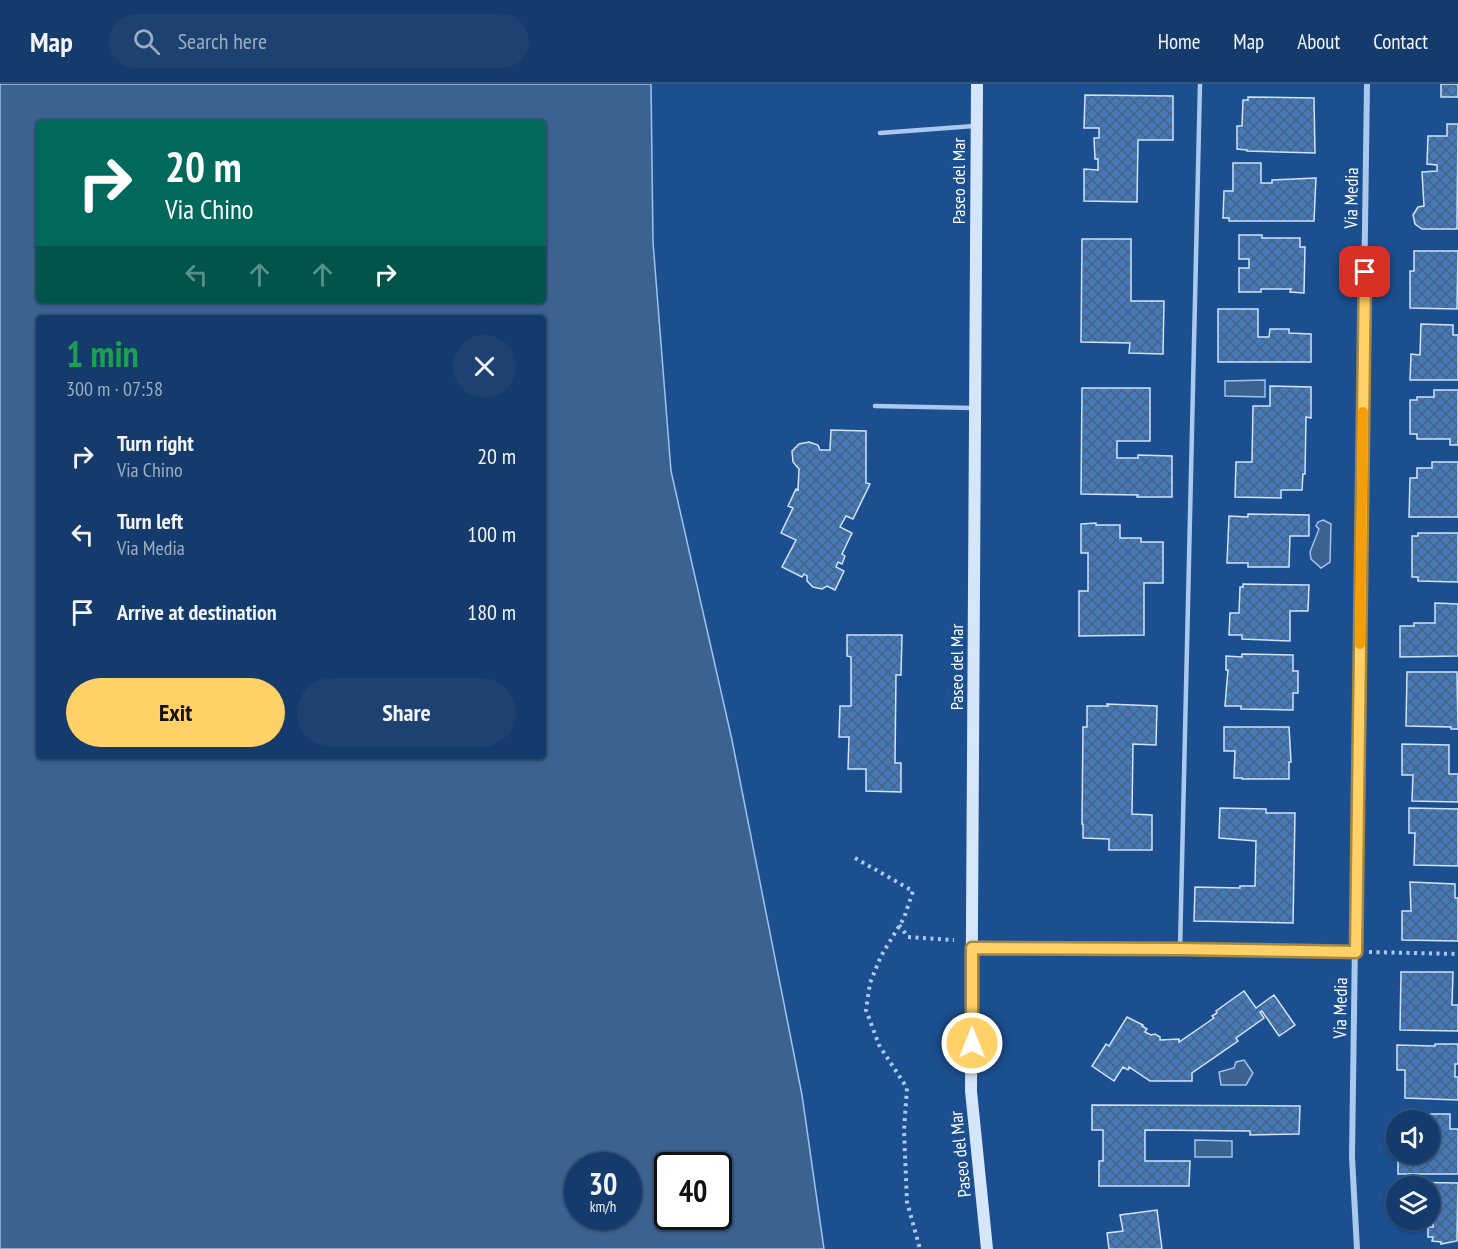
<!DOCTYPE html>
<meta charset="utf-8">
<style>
:root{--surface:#143b6b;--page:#1d4271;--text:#f1f3f6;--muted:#9dadc1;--line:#33557e;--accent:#ffd166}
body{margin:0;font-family:"PT Sans Narrow",sans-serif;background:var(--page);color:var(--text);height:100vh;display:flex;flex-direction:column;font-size:22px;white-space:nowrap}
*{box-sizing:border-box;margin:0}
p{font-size:20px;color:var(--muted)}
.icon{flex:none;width:33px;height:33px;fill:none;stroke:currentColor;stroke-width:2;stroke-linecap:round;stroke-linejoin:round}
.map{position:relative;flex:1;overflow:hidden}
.side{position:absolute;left:36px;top:231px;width:510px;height:444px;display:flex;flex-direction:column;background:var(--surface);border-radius:6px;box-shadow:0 2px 4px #0004,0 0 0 2px var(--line)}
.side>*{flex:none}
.hud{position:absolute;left:36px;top:36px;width:510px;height:183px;border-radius:6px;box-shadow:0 2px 4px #0004,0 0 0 2px var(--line);background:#00695c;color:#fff;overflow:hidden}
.tools{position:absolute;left:1386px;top:1026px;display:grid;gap:12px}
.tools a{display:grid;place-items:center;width:54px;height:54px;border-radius:50%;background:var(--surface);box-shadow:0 2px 4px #0004,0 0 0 2px var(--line);font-size:30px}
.speed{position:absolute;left:564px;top:1068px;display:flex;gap:12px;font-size:30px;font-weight:700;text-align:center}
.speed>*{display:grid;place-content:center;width:78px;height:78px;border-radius:50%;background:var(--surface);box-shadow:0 2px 4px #0004,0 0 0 2px var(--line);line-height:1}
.speed small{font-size:15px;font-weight:400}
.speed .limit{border:3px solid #111;border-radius:9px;background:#fff;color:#111}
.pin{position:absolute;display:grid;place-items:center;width:51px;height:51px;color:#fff;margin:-26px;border-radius:12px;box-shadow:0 3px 9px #0006}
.me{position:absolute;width:66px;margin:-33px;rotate:0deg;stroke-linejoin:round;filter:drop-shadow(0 0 4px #0008)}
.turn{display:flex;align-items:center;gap:21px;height:126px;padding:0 30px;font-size:27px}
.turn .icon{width:78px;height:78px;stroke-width:2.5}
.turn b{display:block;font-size:42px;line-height:51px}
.lanes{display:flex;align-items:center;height:57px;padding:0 30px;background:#0003;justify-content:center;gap:30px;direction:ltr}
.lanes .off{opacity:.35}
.round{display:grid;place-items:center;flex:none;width:63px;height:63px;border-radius:32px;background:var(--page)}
.summary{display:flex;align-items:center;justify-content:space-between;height:102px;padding:0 30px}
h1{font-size:36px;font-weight:700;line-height:45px;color:#1e9e55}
.button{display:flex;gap:12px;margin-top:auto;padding:12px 30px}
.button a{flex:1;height:69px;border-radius:36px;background:var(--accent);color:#111;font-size:24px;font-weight:700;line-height:69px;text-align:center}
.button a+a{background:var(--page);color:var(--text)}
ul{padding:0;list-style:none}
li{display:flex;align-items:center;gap:18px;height:78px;padding:0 30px}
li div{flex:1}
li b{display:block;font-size:22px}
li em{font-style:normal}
header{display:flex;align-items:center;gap:36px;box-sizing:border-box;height:84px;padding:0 30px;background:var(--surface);border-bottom:2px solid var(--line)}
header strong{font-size:28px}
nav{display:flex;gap:33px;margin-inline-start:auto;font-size:21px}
.search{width:420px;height:54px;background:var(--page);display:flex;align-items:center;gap:15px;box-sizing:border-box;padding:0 21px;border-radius:33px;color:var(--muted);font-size:22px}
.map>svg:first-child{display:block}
</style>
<header>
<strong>Map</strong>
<div class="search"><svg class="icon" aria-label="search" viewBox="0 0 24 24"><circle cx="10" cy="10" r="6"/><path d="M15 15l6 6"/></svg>Search here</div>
<nav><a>Home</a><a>Map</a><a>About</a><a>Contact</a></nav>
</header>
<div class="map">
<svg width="1458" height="1165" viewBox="0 0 1458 1165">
<defs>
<pattern id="building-cross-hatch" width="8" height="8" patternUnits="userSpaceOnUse" patternTransform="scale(1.5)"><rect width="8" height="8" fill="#4478b7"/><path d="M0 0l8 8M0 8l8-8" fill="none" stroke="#486282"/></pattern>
</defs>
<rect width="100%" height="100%" fill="#1b4f8f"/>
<!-- water -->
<path fill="#3c6290" stroke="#9cc4f0" stroke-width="1.5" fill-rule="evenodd" d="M0,0h651l2,158 18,229 61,269 70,355 22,154h-824zM39,39h504v177h-504zM39,234h504v438h-504zM578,1082h50v50h-50zM668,1082h50v50h-50z
M1265,296v17l-40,-1v-15z
M1323,436l8,4 -1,38 -9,6 -10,-9 -1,-7 9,-23 -3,-3 2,-4z
M1244,976l9,13 -7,12h-25l-2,-13 15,-4 2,-6z
M1195,1056l37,1v16h-37z"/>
<!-- building -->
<path fill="url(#building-cross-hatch)" stroke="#cfe3fa" stroke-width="1.5" d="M1441,0h17v13h-17z
M1085,11l88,1v44h-35l-1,62 -53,-1v-32l14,1v-11h-3l-1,-21h5v-10h-15z
M1248,13l66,1 1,55 -68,-2v-1l-10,-1v-23h5l1,-26h5z
M1447,40h11l-1,105h-35l-7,-5 -2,-9 5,-8 6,-1 -2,-34 15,-1v-6l-10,-1 1,-28h19z
M1233,79h28v20h11v-3l44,-2 -2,43h-85v-3h-6l1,-27h9z
M1239,151h23v3h38v9h5l-1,46 -14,-1 1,-3h-30v3h-22v-24h10v-9h-10z
M1082,155h49v62h33l-1,53 -34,-1 1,-10 -49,-1z
M1414,167h44l-1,58 -47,-1v-37h4z
M1218,225h40v28h11l1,-8h19v4l22,1v28h-93z
M1421,240l32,1v10h5v45h-48l1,-26 9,1z
M1270,302l41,1v31l-5,-1 -1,57h-2l-1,16h-21v8l-46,-1 1,-35h16l1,-56h17z
M1082,304h68v53h-33v17h21v-3l34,1v41h-35l1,-2 -57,-1z
M1434,306h24v55h-8v-6h-33v-5h-7v-34h7v-3h17z
M831,346l35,1v52l4,1 -17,35 -7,-3 -6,11 12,6 -10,21 3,2 -3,8 -4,-2 -2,5 8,4 -9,19 -8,-4 -5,3 -9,-2 -6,-6v-5l-3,-2 -2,3 -20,-10 14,-27 -15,-7 12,-25 -5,-2 8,-17 2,1 1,-21 -6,-7 -1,-11 7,-7 10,-2 9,3 2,5h10z
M1432,378h26v55h-49l1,-39h7v-10h15z
M1248,430l61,1v21h-19l-1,31h-41v-4h-21l2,-47 19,1z
M1096,439v2h24v13h21v4h22v41h-19v52l-65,1v-45h9v-38h-7v-29z
M1418,449h40v49l-40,-1v-4h-6v-41h6z
M1243,500l66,1 -1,26h-18v30l-48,-2v-4h-13l1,-22h9l1,-26h3z
M1435,519l23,1v52l-58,1v-31h14v-3h21z
M847,551h55l-1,40h-5l-1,88h6v29l-35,-1v-22h-18l1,-32h-10l1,-31h11v-49l-4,-1z
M1242,570l51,1v16h5v22h-5v17l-52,-1v-3h-16l3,-36h-2v-14l16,1z
M1407,588h50l1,57h-7v-2l-45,-1z
M1107,620l50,2 -1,39 -23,-1 -1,70 20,1v35h-43v-11l-26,-1v-14h-1l1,-97h4v-21h21z
M1224,643h65l2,35h-2v17h-47v-1h-8l1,-27h-11z
M1402,660l47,1v29h9v28l-46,-1 1,-26h-11z
M1220,724l46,1v4h29l-2,110 -99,-2 1,-34 45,1v-2h15l1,-45 -37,-3z
M1409,724l49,1v57l-44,-1 1,-32h-6z
M1410,798l45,2v14h3v43l-56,-1v-29h9z
M1401,888h52l-1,33h6v26l-58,-1z
M1244,907l12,17 18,-13 21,30 -16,11 -17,-25 -2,1 4,6 -28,20 2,3 -46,32v8h-42l-21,-14 -1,3 -5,-3 -9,14 -22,-15 14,-22 3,2 18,-29 16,8 -1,1 5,3 -2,3 6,3 4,-1 5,3v3l19,-1v3l35,-24 -2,-2 5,-3 -1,-2z
M1435,960h23v20h-3v13h3v23l-53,-2v-28h-8v-25l38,1z
M1092,1021l208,1 -1,28 -49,1v-4l-105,-1v31h45l-1,25h-90v-25h4v-31h-11z
M1401,1030h49v15h8v45h-60v-20h32v-34h-29z
M1401,1098l57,1 -1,58 -16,3v-2l-9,-1 1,-4h-5v-10h5v-3l-6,-4h3v-34h-29z
M1157,1126l5,39h-53l-2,-16 16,-2 -3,-16z"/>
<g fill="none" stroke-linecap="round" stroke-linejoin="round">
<!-- path -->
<path stroke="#a9c9ee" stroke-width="4" stroke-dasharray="3 4.5" stroke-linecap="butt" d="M855,774l58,33 -9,27 -23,38 -11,27 -4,27 13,35 28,43 -3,43 3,71 13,47
M899,841l9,12 46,3
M1369,868l89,2"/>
<!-- lane -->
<path stroke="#a9c9ee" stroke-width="4.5" d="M880,49l94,-7
M875,322l99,2
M1180,865l20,-865"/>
<!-- street -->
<path stroke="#a9c9ee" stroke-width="6" d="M972,864l208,1 176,3
M1357,1165l-5,-92 15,-1073"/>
<!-- secondary -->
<path stroke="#d6e6fa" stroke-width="12" d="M977,0l-6,1007 16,158"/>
</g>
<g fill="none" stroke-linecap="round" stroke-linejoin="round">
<!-- route casing -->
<g stroke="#a68842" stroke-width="15">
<path id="route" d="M972,959v-95l208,1 176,3 9,-680"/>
</g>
<!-- route -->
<use href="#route" stroke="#ffd166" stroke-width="10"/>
<!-- slow -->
<path stroke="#f59e0b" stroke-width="10" d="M1360,560l3,-232"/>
</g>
<g text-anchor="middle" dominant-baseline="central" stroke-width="6" stroke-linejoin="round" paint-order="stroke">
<!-- street labels -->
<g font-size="18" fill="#fff" stroke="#1b4f8f">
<text transform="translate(958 97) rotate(-90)">Paseo del Mar</text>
<text transform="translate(1351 114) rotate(-89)">Via Media</text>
<text transform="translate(956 583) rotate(-90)">Paseo del Mar</text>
<text transform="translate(1340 924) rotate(-89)">Via Media</text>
<text transform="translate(960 1070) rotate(-96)">Paseo del Mar</text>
</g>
</g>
</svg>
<div class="tools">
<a><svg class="icon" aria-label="sound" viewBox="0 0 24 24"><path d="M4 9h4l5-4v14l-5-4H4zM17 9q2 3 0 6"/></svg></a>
<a><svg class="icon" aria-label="layers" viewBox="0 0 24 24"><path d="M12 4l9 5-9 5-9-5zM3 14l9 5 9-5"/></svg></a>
</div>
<div class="speed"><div>30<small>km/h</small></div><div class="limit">40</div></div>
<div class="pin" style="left:1365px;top:188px;background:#d93025"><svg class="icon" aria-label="arrive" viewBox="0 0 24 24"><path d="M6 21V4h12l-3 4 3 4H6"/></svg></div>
<svg class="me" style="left:972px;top:959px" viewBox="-20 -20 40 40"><circle r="17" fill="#ffd166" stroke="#fff" stroke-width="3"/><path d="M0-11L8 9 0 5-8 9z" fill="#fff"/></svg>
<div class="hud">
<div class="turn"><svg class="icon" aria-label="right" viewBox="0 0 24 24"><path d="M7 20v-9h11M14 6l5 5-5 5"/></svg><div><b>20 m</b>Via Chino</div></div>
<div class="lanes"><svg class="icon off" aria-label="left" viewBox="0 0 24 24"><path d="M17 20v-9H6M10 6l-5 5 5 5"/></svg><svg class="icon off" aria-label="ahead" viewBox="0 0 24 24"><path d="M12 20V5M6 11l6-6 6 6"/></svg><svg class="icon off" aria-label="ahead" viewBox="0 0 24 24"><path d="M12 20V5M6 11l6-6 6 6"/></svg><svg class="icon" aria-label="right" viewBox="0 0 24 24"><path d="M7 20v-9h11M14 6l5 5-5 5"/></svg></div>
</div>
<section class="side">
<div class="summary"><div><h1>1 min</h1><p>300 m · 07:58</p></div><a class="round"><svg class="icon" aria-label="close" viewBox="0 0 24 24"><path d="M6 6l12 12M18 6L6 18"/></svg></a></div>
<ul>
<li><svg class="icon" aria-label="right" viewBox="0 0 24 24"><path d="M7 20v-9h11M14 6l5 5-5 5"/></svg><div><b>Turn right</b><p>Via Chino</p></div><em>20 m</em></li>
<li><svg class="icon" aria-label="left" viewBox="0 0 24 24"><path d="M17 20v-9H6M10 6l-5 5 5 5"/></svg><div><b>Turn left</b><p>Via Media</p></div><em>100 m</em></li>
<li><svg class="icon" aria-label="arrive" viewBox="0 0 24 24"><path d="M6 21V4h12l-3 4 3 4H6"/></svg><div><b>Arrive at destination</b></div><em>180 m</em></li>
</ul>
<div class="button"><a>Exit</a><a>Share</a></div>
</section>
</div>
